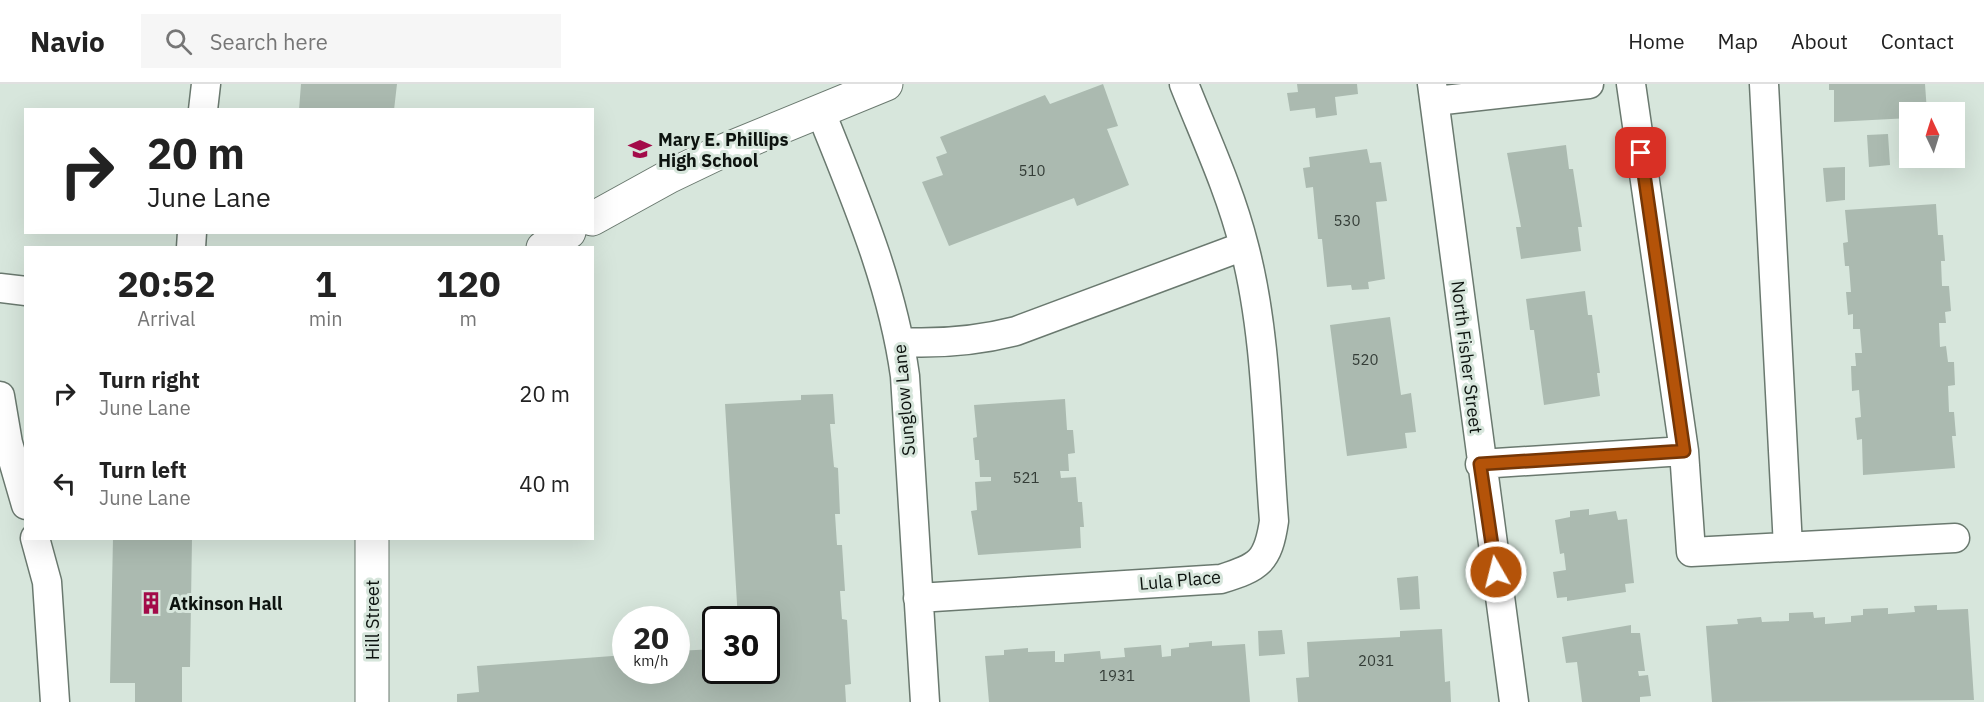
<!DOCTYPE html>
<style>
:root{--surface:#fff;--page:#f6f6f6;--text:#222;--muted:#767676;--line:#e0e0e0}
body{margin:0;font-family:"IBM Plex Sans",sans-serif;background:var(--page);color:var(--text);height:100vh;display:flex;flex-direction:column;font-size:22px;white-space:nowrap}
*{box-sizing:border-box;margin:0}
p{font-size:20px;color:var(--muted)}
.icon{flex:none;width:33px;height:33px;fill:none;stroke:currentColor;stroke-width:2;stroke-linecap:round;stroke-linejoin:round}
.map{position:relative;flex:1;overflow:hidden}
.drawer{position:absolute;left:24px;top:162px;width:570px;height:294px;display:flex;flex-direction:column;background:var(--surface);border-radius:0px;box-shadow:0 6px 24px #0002}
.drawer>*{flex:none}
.hud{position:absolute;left:24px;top:24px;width:570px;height:126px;border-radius:0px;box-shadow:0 6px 24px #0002;background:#fff;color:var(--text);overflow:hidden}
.needle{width:39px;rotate:356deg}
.fabs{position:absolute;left:1899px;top:18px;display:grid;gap:12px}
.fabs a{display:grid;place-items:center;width:66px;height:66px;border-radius:0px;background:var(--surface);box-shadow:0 6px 24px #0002;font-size:30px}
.speed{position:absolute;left:612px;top:522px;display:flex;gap:12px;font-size:30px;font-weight:700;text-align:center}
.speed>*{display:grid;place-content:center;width:78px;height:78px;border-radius:50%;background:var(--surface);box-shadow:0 6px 24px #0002;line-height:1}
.speed small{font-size:15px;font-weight:400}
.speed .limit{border:3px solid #111;border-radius:9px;background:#fff;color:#111}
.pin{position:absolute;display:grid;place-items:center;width:51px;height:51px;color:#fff;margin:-26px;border-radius:12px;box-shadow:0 3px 9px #0006}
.me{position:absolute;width:66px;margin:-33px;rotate:352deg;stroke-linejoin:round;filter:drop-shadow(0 0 4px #0008)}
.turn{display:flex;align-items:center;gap:21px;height:126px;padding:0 24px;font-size:27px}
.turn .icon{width:78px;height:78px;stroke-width:2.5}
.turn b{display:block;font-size:42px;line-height:51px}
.eta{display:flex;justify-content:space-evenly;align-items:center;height:102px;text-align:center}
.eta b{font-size:36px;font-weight:700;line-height:42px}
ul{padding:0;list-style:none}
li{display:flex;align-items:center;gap:18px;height:90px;padding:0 24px}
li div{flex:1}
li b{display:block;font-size:22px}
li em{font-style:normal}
header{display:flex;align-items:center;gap:36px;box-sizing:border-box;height:84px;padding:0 30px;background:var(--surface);border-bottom:2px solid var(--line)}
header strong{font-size:28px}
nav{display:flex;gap:33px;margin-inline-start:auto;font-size:21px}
.search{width:420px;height:54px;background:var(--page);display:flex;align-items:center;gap:15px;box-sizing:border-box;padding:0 21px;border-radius:0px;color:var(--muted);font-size:22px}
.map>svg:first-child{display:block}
</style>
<header>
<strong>Navio</strong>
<div class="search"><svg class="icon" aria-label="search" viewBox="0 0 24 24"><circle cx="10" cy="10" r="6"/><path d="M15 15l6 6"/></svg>Search here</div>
<nav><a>Home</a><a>Map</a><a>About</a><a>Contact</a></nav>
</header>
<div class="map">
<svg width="1984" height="618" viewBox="0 0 1984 618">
<rect width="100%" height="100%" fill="#d7e6dc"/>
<!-- building -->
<path fill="#abbab0" d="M301,0h96l-3,26h-95z
M1103,0l15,42 -11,3 22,56 -52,21 -3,-8 -125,48 -27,-64 21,-7 -7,-18 11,-4 -7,-16 105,-42 5,9z
M1297,0h60l1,10 -23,3 2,18 -21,3 -1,-10 -25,3 -3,-18 11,-1z
M1829,0h96l2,28h-17v6l-76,4v-32h-5z
M1888,50l2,31 -21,2 -2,-32z
M1566,61l3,24h4l9,58h-4l3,24 -60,8 -5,-32h5l-14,-74z
M1367,65l3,14 11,-1 6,39 -11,1 9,77 -17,3 1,7 -17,1 -1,-5 -24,2 -5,-48h-4l-5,-52 -7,1 -3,-20 7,-1 -1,-10z
M1845,83v33l-19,2 -3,-34z
M1936,120l2,31h5l2,26h-4l1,25h7l2,25 -6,1 1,11h-7l1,24 6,-1 2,16h6l1,23 -7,1 1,26h5l2,24h-4l3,32 -92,7 -1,-36 -5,1 -2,-22 6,-1 -2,-27 -7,1 -1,-25h5l-1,-13h7l-2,-24h-7v-15l-5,1 -2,-23h5l-2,-26h-4l-2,-23 5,-1 -3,-32z
M1585,207l3,24h4l8,58h-3l3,23 -56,9 -10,-75h-4l-4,-31z
M1390,233l11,78 10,-2 5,39 -11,1 2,15 -60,8 -17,-131z
M833,310l2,30h-5l4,43 4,1 2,46h-5l2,31h5l3,46h-5l2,28 5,1 4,64 -6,1 1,17h-389v-8l22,-2 -2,-26 149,-11v15h50v-19l40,-2v21h50v-50h-28l-13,-216 76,-4v-5z
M1065,315l2,31h6l2,23 -7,1 1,17h-9l1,7 15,-1 2,25h4l2,25h-4l1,21 -103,7 -7,-44 6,-1 -2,-28 16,-1v-4h-11l-1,-17h-4l-2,-22 4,-1 -3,-32z
M1589,425v6l27,-4 2,9 9,-1 7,64 -9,1 1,8 -59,9v-4l-10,1 -4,-26 13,-2 -2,-17 -4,1 -5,-34 15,-3v-6z
M113,454h79l-2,129h-8v35h-47v-19h-25z
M1418,492l2,33 -20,1 -3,-32z
M1937,521v5l31,-1 6,91 -262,2 -6,-76 32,-2 -1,-5 24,-2 1,5 27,-1v-8l24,-1 1,6 11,-1v7l26,-2v-6l12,-1v-6l25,-1v6l27,-2 -1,-6z
M1631,541v8h9l5,38h-7l1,5 9,-1 3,21 -11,1v5h-58l-5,-40 -11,1 -4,-26z
M1442,545l3,53 5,-1 1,21h-153l-2,-24 13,-1 -2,-35 93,-5v-6z
M1282,546l3,24 -26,2 -1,-25z
M1212,557v5l33,-2 5,58h-261l-4,-46 19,-1v-5l24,-2v4l27,-1v11h9v-8l36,-3 1,8 24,-2 -1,-9 37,-3 1,12 9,-1v-7l18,-2v-4z"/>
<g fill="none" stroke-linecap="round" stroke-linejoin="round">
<!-- minor casing -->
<g stroke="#6a796f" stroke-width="31">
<path id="minor" d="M1432,0l82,618
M1764,0l24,463
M1435,17l154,-17
M203,26l3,-26
M820,26c35,88 72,172 85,266l20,326
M191,164l1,-16
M0,204l26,3
M900,258c41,2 77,-1 116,-11l228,-85
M0,312l8,47 18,62
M1684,367l7,101 264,-14
M1480,380l204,-13 -53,-367
M35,454l12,44 8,120
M918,514l303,-19c38,-12 47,-17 53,-58 -7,-89 -7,-188 -30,-275 -14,-56 -39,-109 -60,-162"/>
</g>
<!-- tertiary casing -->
<g stroke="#6a796f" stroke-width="35">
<path id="tertiary" d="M592,135l78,-43 48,-23 168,-69
M543,164l26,-16
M372,454v164"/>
</g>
<!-- minor -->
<use href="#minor" stroke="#fff" stroke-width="28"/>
<!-- tertiary -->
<use href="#tertiary" stroke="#fff" stroke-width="33"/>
</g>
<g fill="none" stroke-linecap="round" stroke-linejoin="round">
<!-- route casing -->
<g stroke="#753606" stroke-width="15">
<path id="route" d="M1496,488l-16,-108 204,-13 -43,-298"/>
</g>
<!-- route -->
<use href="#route" stroke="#b45309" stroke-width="10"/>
</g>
<!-- icons -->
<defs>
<g id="school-bare" transform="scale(1.8)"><path d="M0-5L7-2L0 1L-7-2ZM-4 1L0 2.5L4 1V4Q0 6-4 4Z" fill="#a30b49" stroke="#d7e6dc" stroke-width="2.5" paint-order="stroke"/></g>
<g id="building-bare" transform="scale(1.8)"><path d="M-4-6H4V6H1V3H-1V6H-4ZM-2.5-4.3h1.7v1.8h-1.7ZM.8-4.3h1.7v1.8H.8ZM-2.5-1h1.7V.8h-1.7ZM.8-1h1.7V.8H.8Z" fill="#a30b49" stroke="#d7e6dc" stroke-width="2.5" paint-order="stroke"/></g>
</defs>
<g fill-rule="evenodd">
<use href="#school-bare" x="640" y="65"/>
<use href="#building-bare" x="151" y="519"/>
</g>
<g text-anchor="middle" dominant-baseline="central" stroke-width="6" stroke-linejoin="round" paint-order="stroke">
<!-- number labels -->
<g font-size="15" fill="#343d37">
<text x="1032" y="86">510</text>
<text x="1347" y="136">530</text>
<text x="1365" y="275">520</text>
<text x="1026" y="393">521</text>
<text x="1376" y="576">2031</text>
<text x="1117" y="591">1931</text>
</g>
<!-- poi labels -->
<g font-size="18" font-weight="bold" fill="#0d130f" stroke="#d7e6dc" text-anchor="start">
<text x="658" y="55">Mary E. Phillips<tspan x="658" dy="21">High School</tspan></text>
<text x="169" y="519">Atkinson Hall</text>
</g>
<!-- street labels -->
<g font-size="18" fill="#0d130f" stroke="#d7e6dc">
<text transform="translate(1467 273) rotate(83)">North Fisher Street</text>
<text transform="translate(904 316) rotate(-95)">Sunglow Lane</text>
<text transform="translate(1180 496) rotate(-5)">Lula Place</text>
<text transform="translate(372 536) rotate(-90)">Hill Street</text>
</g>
</g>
</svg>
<div class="fabs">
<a><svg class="needle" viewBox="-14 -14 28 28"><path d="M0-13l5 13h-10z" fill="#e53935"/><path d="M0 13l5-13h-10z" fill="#767676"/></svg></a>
</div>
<div class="speed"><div>20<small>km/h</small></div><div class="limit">30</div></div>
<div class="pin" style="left:1641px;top:69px;background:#d93025"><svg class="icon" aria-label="arrive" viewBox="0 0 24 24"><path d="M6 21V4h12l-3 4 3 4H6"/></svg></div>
<svg class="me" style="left:1496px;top:488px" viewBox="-20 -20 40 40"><circle r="17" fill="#b45309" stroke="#fff" stroke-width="3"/><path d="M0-11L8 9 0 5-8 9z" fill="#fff"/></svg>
<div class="hud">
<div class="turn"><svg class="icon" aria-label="right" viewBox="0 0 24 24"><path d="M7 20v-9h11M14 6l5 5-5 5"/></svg><div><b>20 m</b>June Lane</div></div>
</div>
<section class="drawer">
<div class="eta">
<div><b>20:52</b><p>Arrival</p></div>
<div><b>1</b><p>min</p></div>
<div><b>120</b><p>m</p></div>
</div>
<ul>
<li><svg class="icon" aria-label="right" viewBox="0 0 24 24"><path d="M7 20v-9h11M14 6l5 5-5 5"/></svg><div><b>Turn right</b><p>June Lane</p></div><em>20 m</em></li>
<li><svg class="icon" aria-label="left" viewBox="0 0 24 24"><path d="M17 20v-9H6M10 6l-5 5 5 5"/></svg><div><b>Turn left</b><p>June Lane</p></div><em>40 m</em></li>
</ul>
</section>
</div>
